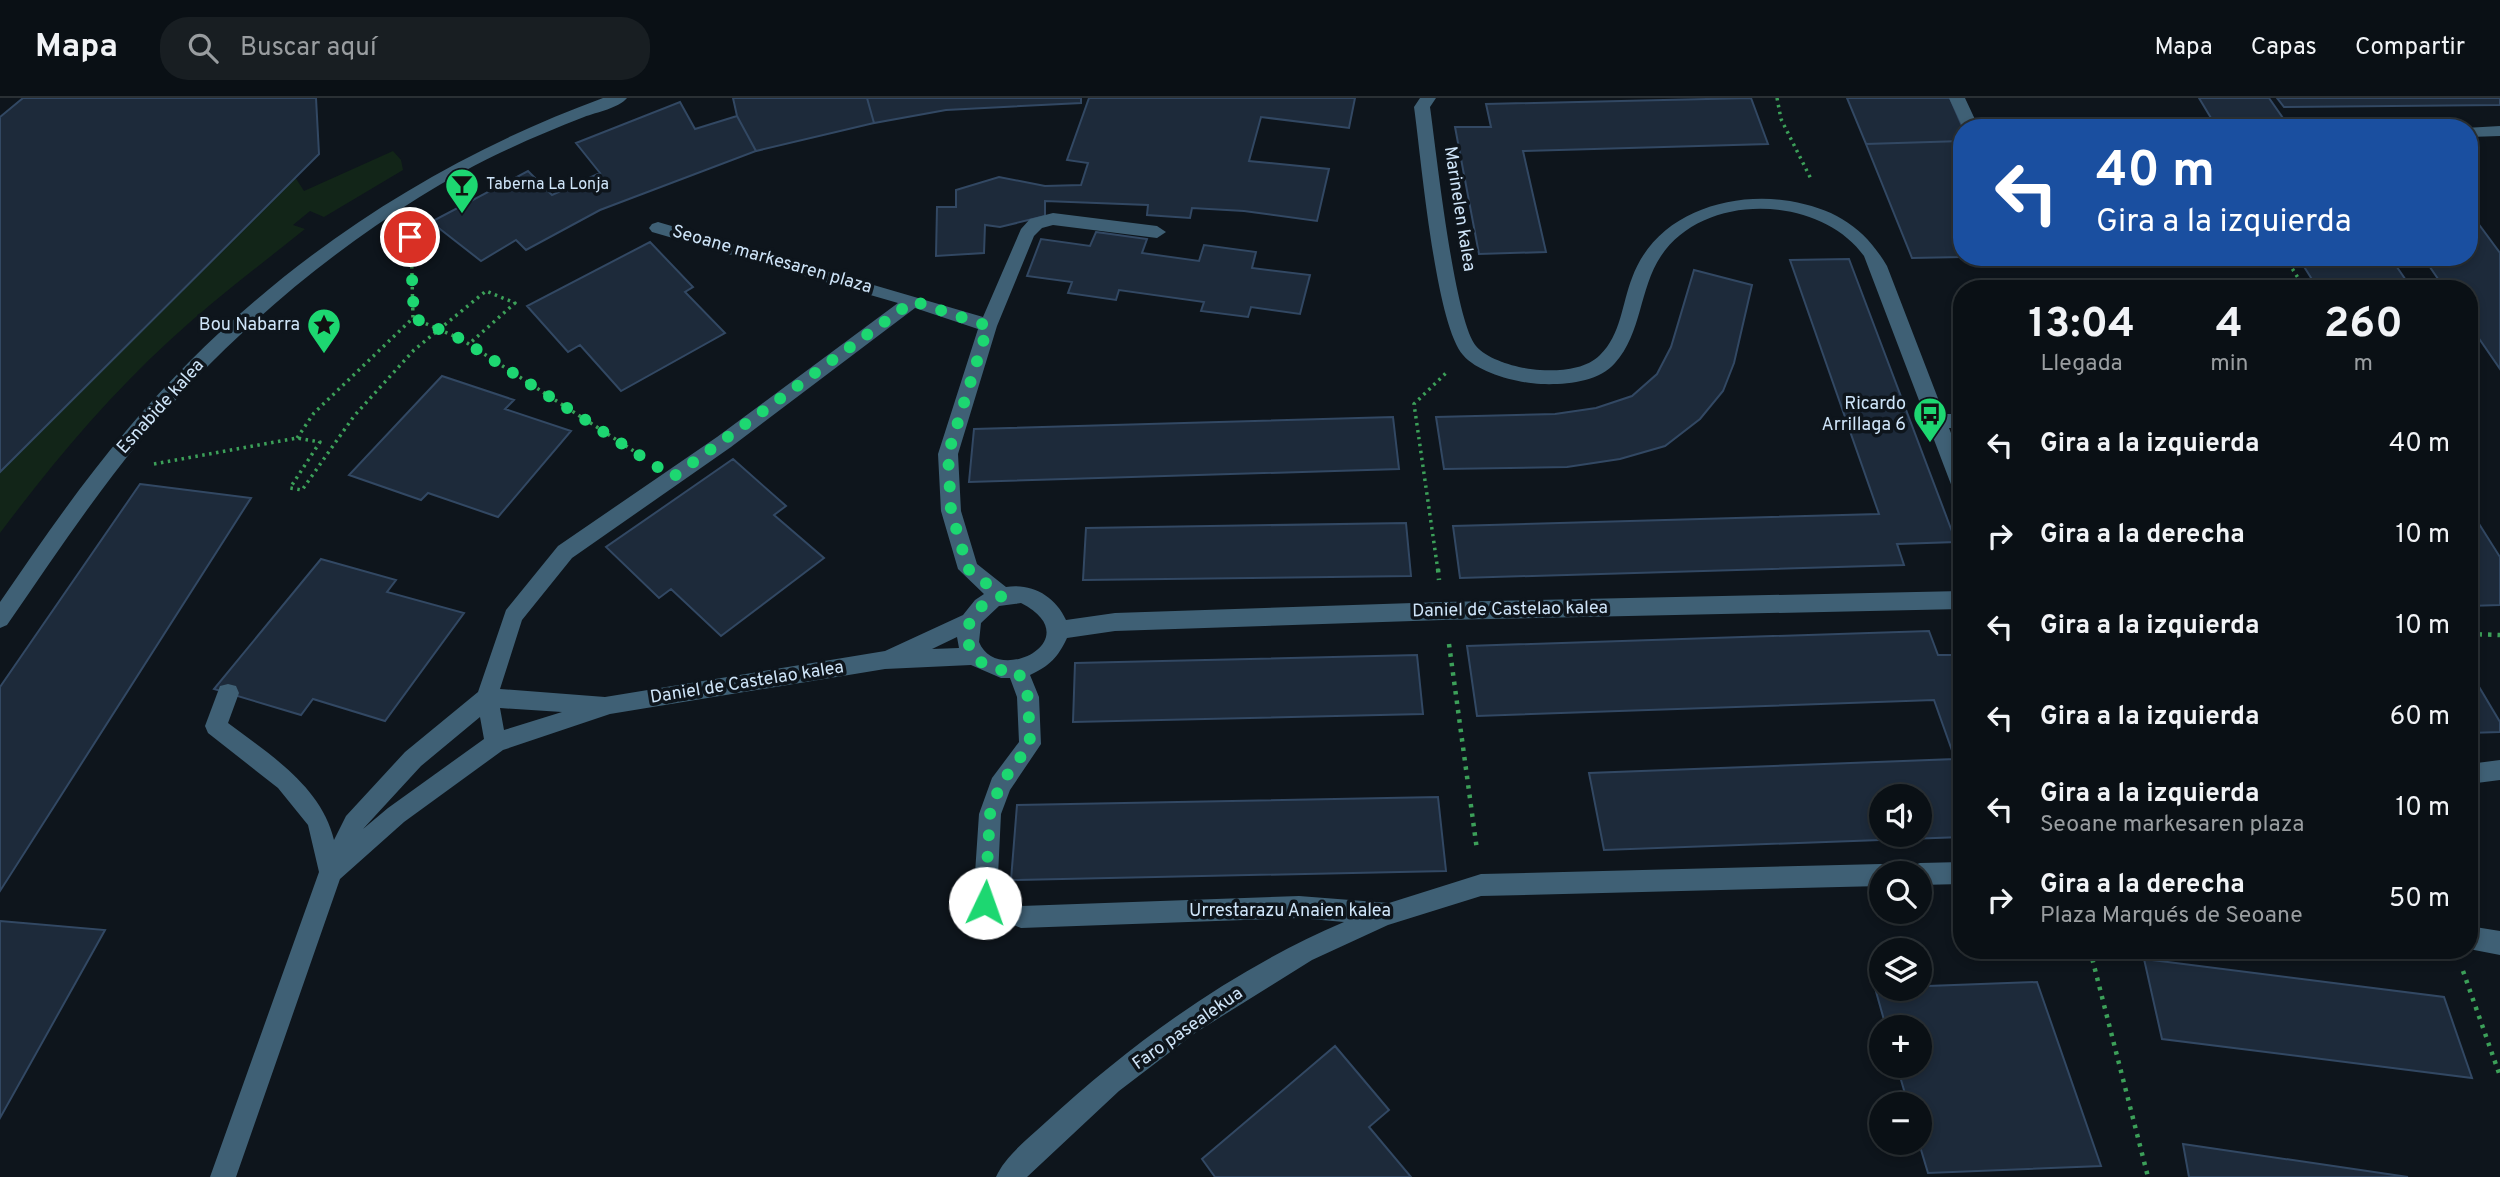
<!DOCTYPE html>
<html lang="es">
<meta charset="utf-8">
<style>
:root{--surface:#0a1015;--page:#181e22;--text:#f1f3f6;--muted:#999da0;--line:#2a3034}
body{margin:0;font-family:Overpass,sans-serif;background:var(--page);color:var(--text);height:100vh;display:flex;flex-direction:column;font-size:26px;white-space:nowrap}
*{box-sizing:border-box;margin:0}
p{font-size:23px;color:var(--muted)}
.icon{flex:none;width:38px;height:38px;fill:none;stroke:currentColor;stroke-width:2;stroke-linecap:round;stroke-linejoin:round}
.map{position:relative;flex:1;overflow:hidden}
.sheet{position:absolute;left:1953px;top:182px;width:525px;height:679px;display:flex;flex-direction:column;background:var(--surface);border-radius:28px;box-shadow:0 4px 10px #0003,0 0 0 2px var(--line)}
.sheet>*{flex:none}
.hud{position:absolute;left:1953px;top:21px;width:525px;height:147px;border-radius:28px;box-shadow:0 4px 10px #0003,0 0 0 2px var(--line);background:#1a4fa0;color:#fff;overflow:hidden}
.controls{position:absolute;left:1869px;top:686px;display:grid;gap:14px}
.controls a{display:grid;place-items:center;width:63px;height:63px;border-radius:50%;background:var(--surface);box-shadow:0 4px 10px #0003,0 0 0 2px var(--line);font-size:35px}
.pin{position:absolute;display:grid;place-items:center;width:60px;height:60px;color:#fff;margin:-30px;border:4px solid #fff;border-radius:50%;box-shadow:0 2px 7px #0007}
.me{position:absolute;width:77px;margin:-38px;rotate:3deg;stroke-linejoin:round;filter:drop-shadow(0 0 5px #0008)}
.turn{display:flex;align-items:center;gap:24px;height:147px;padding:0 28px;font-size:32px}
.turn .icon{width:91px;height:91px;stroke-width:2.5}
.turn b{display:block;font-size:49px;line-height:60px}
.eta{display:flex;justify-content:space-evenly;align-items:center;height:119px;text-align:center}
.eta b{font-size:42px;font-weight:700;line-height:49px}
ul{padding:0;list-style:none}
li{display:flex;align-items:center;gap:21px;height:91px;padding:0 28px}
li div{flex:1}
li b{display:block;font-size:26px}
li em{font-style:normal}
header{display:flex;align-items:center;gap:42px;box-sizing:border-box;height:98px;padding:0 35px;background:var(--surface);border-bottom:2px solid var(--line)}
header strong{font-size:33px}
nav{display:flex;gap:38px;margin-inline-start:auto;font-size:24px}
.search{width:490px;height:63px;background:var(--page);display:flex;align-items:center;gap:18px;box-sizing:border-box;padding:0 24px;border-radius:28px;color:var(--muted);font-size:26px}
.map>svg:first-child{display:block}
</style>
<header>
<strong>Mapa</strong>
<div class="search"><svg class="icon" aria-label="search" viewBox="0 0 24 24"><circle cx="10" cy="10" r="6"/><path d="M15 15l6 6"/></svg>Buscar aquí</div>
<nav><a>Mapa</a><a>Capas</a><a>Compartir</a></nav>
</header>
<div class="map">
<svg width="2500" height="1079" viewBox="0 0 2500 1079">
<rect width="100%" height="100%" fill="#0e151c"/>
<!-- green -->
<path fill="#122518" d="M393,53l8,9 2,10 -79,47 -14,-6 -17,14 12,4c-46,37 -93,72 -136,112 -63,58 -118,124 -169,192v-223l295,-133 9,14z"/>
<!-- building -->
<path fill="#1d2a3a" stroke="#324863" stroke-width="2" fill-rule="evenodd" d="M23,0h293l3,56 -319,318v-355z
M733,0h134l7,25 -118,28 -19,-35z
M867,0h214v5l-135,7 -72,13z
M1089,0h266l-6,30 -88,-11 -12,44 80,8 -12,52 -73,-10 -52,-3 -2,10 -43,-3 1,-10 -103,-4v15l-45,11 -15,-2 -1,28 -48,3 1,-49h19v-17l43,-13 46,9 36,-1 7,-22 -21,-3z
M1751,0l17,46 -245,7 23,101 -67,2 -24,-127h36l-5,-23z
M1847,0h103l13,30 -1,13 -96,3z
M2199,0h70l21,30h-73z
M2277,0h223v7l-216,2z
M680,4l15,27 42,-13 19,35 -156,59 -74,40 -10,-10 -35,21 -50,-39 97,-51 24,24 48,-22 -24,-30z
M1962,43v116l-50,1 -46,-114z
M2469,113l31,42v116l-31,-45v-35h-24l-22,-32h46z
M1096,134l51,7 -5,14 57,8 5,-16 52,7 -4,16 58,7 -10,39 -49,-7 -3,10 -47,-6 3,-9 -85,-12 -3,10 -48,-7 4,-11 -45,-6 14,-37 49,7z
M650,144l43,45 -8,5 40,41 -104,58 -41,-46 -12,7 -41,-46z
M2298,159h92l20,29 -92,3z
M1849,161l107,283 -59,2 7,21 -444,13 -7,-52 426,-12 -89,-254z
M1694,172l58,15 -18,78 -11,28 -23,28 -35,27 -45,13 -53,8 -123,2 -8,-52 119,-3 41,-6 36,-12 25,-22 14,-27z
M442,278l72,24 -9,9 66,22 -73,86 -70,-24 -7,7 -72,-25z
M1393,319l6,52 -430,13 5,-53z
M733,361l53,47 -12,9 50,43 -103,78 -50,-47 -12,9 -53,-51z
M140,386l111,14 -251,393v-204z
M2469,410l31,49v48l-31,1z
M1406,425l5,53 -328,4 3,-52z
M321,461l75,21 -9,12 77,21 -79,108 -72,-22 -12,16 -87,-26z
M1929,533l9,24h24v182l-358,13 -15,-77 366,-14 -21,-59 -457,16 -10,-70zM1881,698h39v39h-39z
M1417,557l6,59 -350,8 2,-59z
M2469,572l31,52v10l-31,1z
M1438,699l8,74 -435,9 6,-75z
M0,823l105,9 -105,188z
M2144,861l300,38 28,81 -310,-39z
M2037,884l64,184 -173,7 -9,-30 1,-39h-12l-11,-38h23v-39h-34l-11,-39z
M1335,948l54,64 -20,17 42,50h-196l-13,-18z
M2183,1046l225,33h-219z"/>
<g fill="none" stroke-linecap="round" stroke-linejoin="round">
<!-- path-far1 -->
<path stroke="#3ca059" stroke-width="3.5" stroke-dasharray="2.5 4.5" stroke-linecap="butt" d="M1777,0l4,21 31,62
M2285,159l20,32
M461,241l182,118
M297,340l17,-25 99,-95 -2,-85
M154,366l143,-26 23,4 -30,46 12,2 52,-74 60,-66 72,-59 29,12 -46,41
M1438,473l-24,-167 32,-31"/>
<!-- path -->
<path stroke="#3ca059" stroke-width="4.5" stroke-dasharray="3.5 6" stroke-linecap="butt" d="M1438,471l1,11
M2469,536l31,1
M1449,546l28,206
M2090,852l58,227
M2414,852l35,7
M2463,873l37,105"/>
<!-- minor -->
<path fill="#3f6075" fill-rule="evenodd" d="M603,0h24c-8,10 -30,14 -43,19 -57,22 -114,48 -166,81 -104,65 -199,148 -278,243 -48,58 -90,122 -133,184l-7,3v-26c40,-58 80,-117 126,-171 128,-152 291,-265 477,-333z
M1420,0h16l-6,9c6,42 24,213 46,239 13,15 45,23 64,24 19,1 45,0 60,-15 21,-20 22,-52 32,-77 23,-64 96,-87 158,-77 45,8 74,26 97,65l57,148h18v14h-13l13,33v34l-7,-3 -3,-5 -88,-231c-44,-61 -160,-65 -203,0 -22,33 -19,77 -46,107 -16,19 -50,22 -74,21 -23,-1 -63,-11 -78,-29 -28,-32 -42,-199 -49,-248z
M1949,0h16l14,30h-16z
M2500,28v10l-31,1v-9h-4z
M1053,115l104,13 9,6 -9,6 -104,-13 -11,3 -8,8 -37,90 -39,128 3,57 16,53 29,23c26,-4 49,9 60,33l49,-7 328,-11 519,-11v18l-519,11 -328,11 -48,7c-9,19 -17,28 -37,37l9,22 2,47 -31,46 -9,24 -4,82 24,10 278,-10 90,7 92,-29 400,-10 8,3 3,6h-11v13l-400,10 -93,29 -76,35 -117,73 -76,58 -92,86h-31c9,-21 33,-39 50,-55 88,-81 188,-153 298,-200l-45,-4 -278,10 -44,-17 -4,-8 6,-89 13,-36 27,-36 -2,-45 -7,-19h-9l-30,-13 -86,4 -275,45 -107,36 -99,72 -64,57 -104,298h-26l109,-305 -11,-47 -30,-37 -70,-55 -3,-7 15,-40 8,-2 8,2 3,7 -11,30c42,32 93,63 106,117l12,-24 59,-64 73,-60 28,-82 52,-64 159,-109 181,-134 -246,-71 -3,-4 3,-4 6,-2 325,95 38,-88 9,-10zM915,210l63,21 -40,125 3,57 17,58 26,25 -9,6 -12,15 -78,36 -280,46 -105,-8 22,-69 50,-62 159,-111zM1021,505c70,36 -24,84 -42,39l2,-19 18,-17zM957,539l2,11 -27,1zM500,610l62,4 -58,18zM480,619l4,22 -96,69 -25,21 58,-63z
M2500,662v20l-31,4v-20z
M1962,764v22l-42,1v-12h-11l3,-7 8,-3z
M2469,828l31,5v24l-31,-6z"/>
<!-- path-bridge -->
<path stroke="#3ca059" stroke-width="3.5" stroke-dasharray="2.5 4.5" stroke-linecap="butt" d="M413,220l48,21"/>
</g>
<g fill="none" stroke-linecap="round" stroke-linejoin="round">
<!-- route -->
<path stroke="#1dd771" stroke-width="12" stroke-dasharray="0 21.6" d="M410,139l4,81 47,21 212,138 240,-176 75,25 -40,128 3,57 17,58 34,27c-6,3 -14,6 -20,10 -23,19 -18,50 9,62 8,3 19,2 27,3l10,26 2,47 -30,41 -10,29 -5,89"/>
</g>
<!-- icons -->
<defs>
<g id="bar-pin" transform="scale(1.75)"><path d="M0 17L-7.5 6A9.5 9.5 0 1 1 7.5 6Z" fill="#1dd771" stroke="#0e151c"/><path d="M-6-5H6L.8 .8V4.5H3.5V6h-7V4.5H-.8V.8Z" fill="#111"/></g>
<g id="sight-pin" transform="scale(1.75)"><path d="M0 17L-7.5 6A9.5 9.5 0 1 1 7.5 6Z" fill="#1dd771" stroke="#0e151c"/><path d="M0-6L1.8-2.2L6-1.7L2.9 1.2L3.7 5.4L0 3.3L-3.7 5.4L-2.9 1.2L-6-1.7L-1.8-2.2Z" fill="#111"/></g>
<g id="bus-pin" transform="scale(1.75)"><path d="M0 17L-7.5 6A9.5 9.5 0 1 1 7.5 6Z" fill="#1dd771" stroke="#0e151c"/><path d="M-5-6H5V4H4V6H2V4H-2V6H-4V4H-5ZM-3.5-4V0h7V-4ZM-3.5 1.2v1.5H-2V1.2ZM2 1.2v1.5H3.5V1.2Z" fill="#111"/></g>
</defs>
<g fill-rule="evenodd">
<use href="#bar-pin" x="462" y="87"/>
<use href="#sight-pin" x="324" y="227"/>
<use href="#bus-pin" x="1930" y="316"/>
</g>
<g text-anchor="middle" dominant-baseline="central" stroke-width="7" stroke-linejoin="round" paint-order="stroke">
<!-- far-poi labels -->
<g font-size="16" fill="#cfe5f9" stroke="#0e151c" text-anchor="start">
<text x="486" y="87">Taberna La Lonja</text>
</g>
<!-- street labels -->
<g font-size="18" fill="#cfe5f9" stroke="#0e151c">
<text transform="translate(1459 111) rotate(81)">Marinelen kalea</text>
<text transform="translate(772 162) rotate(16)">Seoane markesaren plaza</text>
<text transform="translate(161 309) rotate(-48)">Esnabide kalea</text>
<text transform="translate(1510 512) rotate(-1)">Daniel de Castelao kalea</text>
<text transform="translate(747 585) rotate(-9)">Daniel de Castelao kalea</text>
<text x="1290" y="813">Urrestarazu Anaien kalea</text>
<text transform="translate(1188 931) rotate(-35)">Faro pasealekua</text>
</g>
<!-- poi labels -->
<g font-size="18" fill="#cfe5f9" stroke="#0e151c" text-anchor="end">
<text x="300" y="227">Bou Nabarra</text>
<text x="1906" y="306">Ricardo<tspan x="1906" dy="21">Arrillaga 6</tspan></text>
</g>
</g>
</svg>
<div class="controls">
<a><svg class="icon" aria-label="sound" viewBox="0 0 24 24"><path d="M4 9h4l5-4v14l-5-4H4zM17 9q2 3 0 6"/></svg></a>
<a><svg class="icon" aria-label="search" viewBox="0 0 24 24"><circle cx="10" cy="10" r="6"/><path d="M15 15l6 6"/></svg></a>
<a><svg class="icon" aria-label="layers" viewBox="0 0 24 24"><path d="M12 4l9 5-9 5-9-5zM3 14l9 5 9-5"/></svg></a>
<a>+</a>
<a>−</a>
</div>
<div class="pin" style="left:410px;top:139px;background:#d93025"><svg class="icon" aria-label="arrive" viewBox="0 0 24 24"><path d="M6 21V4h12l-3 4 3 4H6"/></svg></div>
<svg class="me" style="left:985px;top:805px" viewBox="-20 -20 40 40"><circle r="19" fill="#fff"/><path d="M0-13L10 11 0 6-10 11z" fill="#1dd771"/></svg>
<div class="hud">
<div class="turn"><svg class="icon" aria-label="left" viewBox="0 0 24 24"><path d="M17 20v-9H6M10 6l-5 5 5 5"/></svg><div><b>40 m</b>Gira a la izquierda</div></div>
</div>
<section class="sheet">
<div class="eta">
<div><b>13:04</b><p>Llegada</p></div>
<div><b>4</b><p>min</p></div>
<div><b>260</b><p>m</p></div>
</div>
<ul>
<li><svg class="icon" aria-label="left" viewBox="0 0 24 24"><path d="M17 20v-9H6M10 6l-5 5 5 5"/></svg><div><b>Gira a la izquierda</b></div><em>40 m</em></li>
<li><svg class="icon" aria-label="right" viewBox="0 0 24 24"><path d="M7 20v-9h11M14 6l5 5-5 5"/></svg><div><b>Gira a la derecha</b></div><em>10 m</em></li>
<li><svg class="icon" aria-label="left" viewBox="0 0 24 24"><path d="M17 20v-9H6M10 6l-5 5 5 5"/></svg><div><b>Gira a la izquierda</b></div><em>10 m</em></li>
<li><svg class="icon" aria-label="left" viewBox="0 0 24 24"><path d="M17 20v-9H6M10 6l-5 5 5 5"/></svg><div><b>Gira a la izquierda</b></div><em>60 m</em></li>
<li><svg class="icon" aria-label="left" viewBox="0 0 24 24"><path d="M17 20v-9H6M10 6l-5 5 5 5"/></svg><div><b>Gira a la izquierda</b><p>Seoane markesaren plaza</p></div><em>10 m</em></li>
<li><svg class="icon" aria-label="right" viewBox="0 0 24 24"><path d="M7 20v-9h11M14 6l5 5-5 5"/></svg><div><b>Gira a la derecha</b><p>Plaza Marqués de Seoane</p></div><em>50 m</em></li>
</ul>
</section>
</div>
